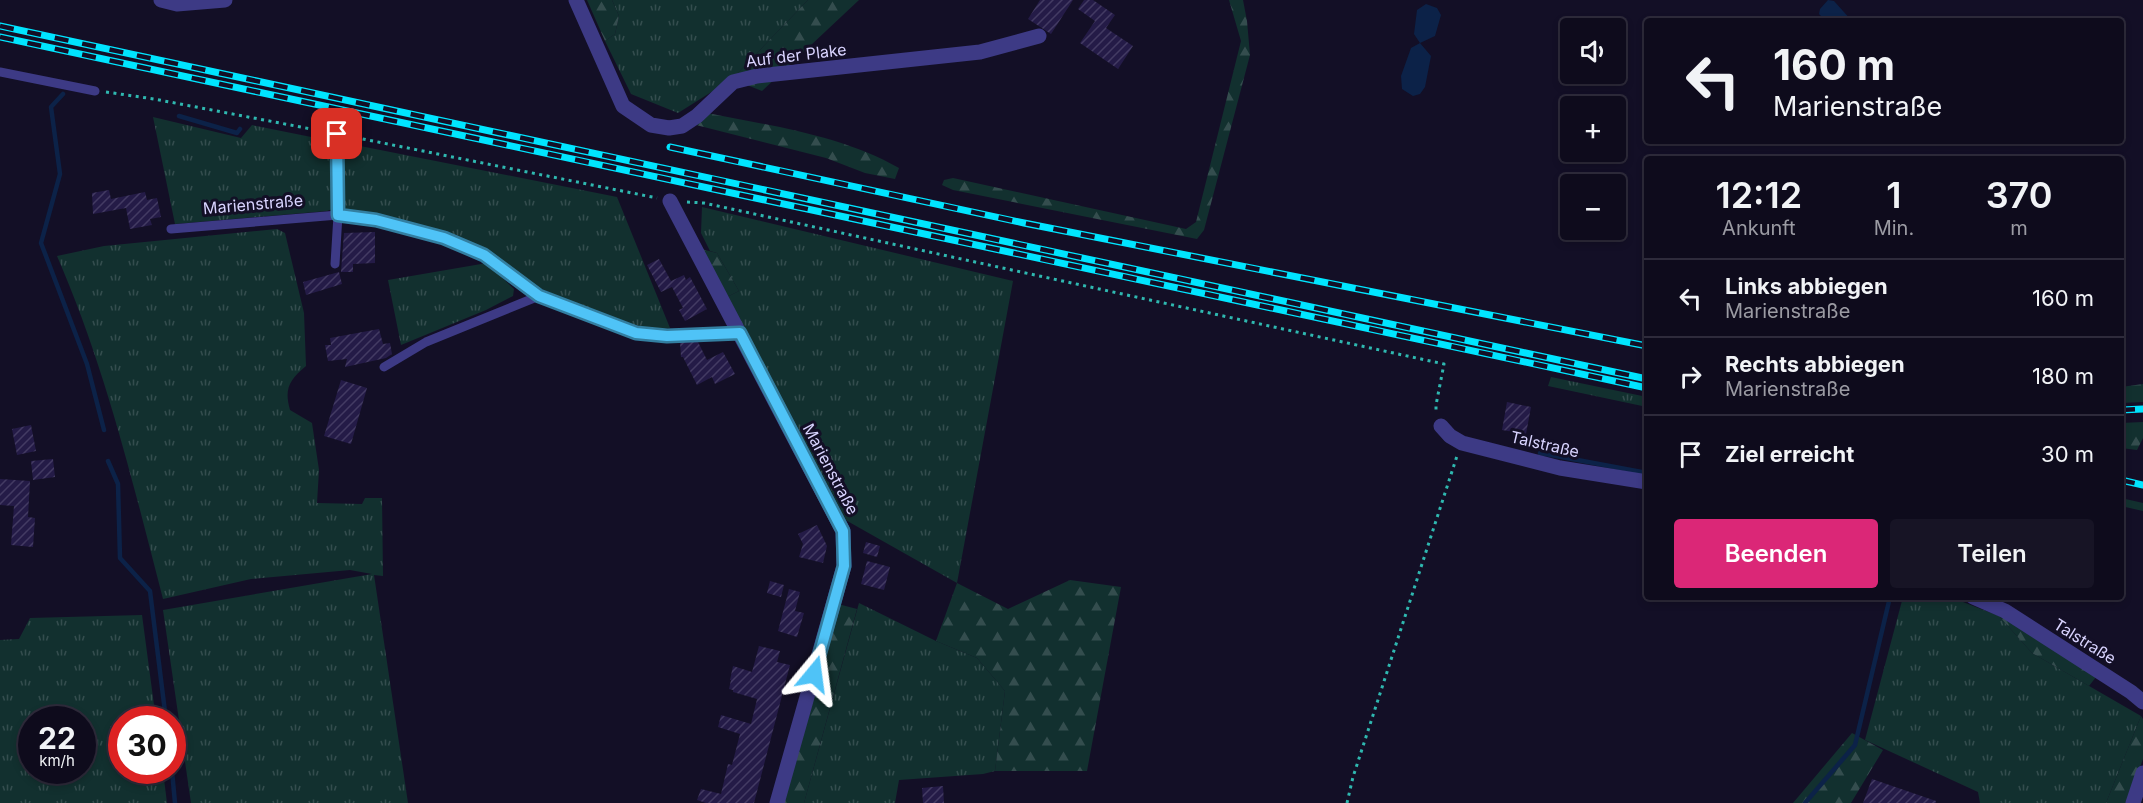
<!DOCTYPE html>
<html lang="de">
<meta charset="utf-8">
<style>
:root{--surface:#0e0b1c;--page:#171425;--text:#f1f3f6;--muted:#9b9ba3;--line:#2e2b3b;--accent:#db2777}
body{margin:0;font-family:Inter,sans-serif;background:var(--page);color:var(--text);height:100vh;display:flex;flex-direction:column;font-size:22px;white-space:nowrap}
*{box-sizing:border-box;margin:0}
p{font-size:20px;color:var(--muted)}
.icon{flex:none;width:33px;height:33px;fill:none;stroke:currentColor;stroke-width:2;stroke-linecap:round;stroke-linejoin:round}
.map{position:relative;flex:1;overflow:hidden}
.sheet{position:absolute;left:1644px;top:156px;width:480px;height:444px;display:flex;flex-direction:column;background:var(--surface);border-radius:6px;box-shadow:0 3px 9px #0003,0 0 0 2px var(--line)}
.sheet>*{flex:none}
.guide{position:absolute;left:1644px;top:18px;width:480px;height:126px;border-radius:6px;box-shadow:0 3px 9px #0003,0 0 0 2px var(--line);background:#0e0b1c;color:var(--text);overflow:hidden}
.fabs{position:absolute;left:1560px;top:18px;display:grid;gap:12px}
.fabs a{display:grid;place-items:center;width:66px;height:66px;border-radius:6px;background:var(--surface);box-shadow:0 3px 9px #0003,0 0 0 2px var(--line);font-size:30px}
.speed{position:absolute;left:18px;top:706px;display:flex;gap:12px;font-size:30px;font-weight:700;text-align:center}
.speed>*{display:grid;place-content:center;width:78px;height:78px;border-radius:50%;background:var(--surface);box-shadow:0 3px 9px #0003,0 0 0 2px var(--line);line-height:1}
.speed small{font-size:15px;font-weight:400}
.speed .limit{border:9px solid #d22;background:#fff;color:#111}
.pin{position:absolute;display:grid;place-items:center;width:51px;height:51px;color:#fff;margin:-26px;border-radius:12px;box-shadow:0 3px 9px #0006}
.me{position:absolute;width:66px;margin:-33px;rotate:16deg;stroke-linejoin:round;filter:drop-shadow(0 0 4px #0008)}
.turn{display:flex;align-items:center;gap:21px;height:126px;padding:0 30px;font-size:27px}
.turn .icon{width:78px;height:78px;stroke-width:2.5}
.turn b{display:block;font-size:42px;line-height:51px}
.eta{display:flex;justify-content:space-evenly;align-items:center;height:102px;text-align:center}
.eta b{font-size:36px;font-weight:600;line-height:42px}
.cta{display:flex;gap:12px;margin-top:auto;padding:12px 30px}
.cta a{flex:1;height:69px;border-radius:6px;background:var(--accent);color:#fff;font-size:24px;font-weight:600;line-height:69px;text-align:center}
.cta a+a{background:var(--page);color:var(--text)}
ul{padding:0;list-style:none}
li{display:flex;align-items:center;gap:18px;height:78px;padding:0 30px;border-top:2px solid var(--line)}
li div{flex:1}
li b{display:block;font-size:22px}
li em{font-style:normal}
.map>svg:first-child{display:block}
</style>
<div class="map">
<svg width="2143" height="803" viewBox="0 0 2143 803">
<defs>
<pattern id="grass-tufts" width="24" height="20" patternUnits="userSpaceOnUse" patternTransform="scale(1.5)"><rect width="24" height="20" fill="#12302f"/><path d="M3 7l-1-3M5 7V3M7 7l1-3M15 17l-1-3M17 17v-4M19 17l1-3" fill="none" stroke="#344d4e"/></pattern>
<pattern id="forest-firs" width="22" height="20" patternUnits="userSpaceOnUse" patternTransform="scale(1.5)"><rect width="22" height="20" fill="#12302f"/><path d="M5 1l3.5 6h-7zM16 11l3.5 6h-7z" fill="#344d4e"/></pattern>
<pattern id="building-hatch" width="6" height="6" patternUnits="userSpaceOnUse" patternTransform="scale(1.5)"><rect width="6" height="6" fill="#241b47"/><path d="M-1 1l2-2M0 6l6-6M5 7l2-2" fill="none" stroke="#433b63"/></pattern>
</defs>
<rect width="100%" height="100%" fill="#130f26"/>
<!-- grass -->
<path fill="url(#grass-tufts)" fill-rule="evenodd" d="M612,0h196l-76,79 -54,34 -47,-19 -26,-53 10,-7 4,-18z
M153,117l88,21 11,-13 84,17 -1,66 -8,3 -152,13z
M345,143l272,54 53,131 -19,2 -32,-7 -93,-41 -37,-28 -40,-20 -73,-19 -26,-3 -8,-5z
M702,207l311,74 -56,302 -115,-65 -117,-220 14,-7 -22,-38 -7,-2 -9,-18z
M277,229l8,4 19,80 2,53c-17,14 -22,23 -16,44l22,13 7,47 -2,33 45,1 3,-6h17l1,78 -9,-1 34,228h-217l-28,-193 209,-36 -22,-4 -99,9 -88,20c-30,-116 -58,-233 -106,-343l47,-10z
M487,263l27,26 -1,7 -27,14 -85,35 -13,-65z
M1551,377l96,20v10l-99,-21z
M2121,498l22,5v8l-22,-5z
M1903,597h47l49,19 33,37 109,63 -35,87h-126l-2,-11 -113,-52z
M859,603l77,38 41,17 28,33 -10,80 -12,3 -84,6 -4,23h-91z
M142,615l14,105h-34v51h41l4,32h-167v-163l19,-1 11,-21zM32,720h50v51h-50z"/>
<!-- forest -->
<path fill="url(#forest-firs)" d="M587,0h25l7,16 -4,18 -10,7z
M808,0h51l-97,91 -30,-12z
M1229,0h14l4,21 3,34 -46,175 -7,9 -244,-49 -11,-5 2,-5 9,-2 233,51 10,-7 45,-181z
M707,113c65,13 134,22 192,55l-4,11 -30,-6 -39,-15 -130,-33z
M701,249l16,4 22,38 -14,7z
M2143,384v18l-22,1v-16z
M2143,422v16l-6,12 -16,-2v-25z
M1070,580l51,7 -34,184h-92l10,-80 -28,-33 -41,-17 21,-58 51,26z
M838,604l19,5 -53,194h-21z
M1999,616l7,1 90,60 -7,9 -57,-33z
M2141,716l2,3v40l-16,44h-21z
M1852,733l31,17 -32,53h-58z"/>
<!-- water -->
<path fill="#0c2248" d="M1828,0l6,1 18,20h-26l-7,-7 1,-5z
M1426,4l11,4 4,7 -6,21 -15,7 11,13 -6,31 -5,7 -7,2 -11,-7 -1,-13 10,-28 9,-5 -6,-9 3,-24z"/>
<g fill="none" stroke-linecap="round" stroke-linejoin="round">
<!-- stream -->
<path stroke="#0c2248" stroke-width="4.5" d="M63,94l-12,13 9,67 -19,69 46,121 17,66
M179,116l58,17 3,-4
M1540,453l107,20
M108,461l10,23 2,74 30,33 16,129
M172,771l3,32
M1805,803l50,-58 35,-148"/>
</g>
<!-- building -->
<path fill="url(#building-hatch)" d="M1040,0h33l-22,34 -23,-15z
M1084,0h9l22,15 -9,13 27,18 -15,23 -38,-26 15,-22 -17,-12z
M109,190l2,9 34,-7 2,8 10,-2 4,19 -11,2 2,6 -22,4 -4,-21 -33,6 -1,-21z
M375,232v31l-22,1v8h-12l3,-39z
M659,259l12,22 13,-6 2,5 4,-3 17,32 -22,12 -6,-11 4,-2 -11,-21 -11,5 -14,-27z
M339,272l3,12 -36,11 -3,-13z
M379,329l4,15 7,-1 2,11 -6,4 -41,9 2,-8 -19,2 -3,-16h6l-1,-7z
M680,342h18l9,18 16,-8 12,22 -20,10 -3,-7 -15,8 -14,-28h-2z
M341,380l26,8 -16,56 -27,-8z
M1507,402l24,5 -5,27 -24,-4z
M31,425l5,26 -19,4 -5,-26z
M53,459l2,18 -22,3 -2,-19z
M0,479l30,2 -2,36 7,1 -2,29 -22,-2 3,-39 -14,-1z
M817,525l10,21 -4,17 -24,-6 4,-13 -5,-10z
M866,542l14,4 -3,11 -14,-4z
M867,561l23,6 -6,23 -23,-6z
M770,581l14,4 -3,12 -14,-4z
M789,589l11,3 -5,19 9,2 -7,24 -19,-6z
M759,646l21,5 -3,11 13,3 -36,138h-48l-9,-3 4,-11 20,5 7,-30 4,1 8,-31 -22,-7 3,-12 30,9 6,-25 -24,-7v-2l-4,-1 2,-9h-1l3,-14 19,6z
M1872,779l64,22v2h-73z
M943,786l1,17h-21l-1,-15z"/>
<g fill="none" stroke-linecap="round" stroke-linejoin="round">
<!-- path -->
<path stroke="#2fb8b0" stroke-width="3" stroke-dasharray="3 4.5" stroke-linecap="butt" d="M106,92l48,7 173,33
M348,136l309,62
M687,202l17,1 740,161 -8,41v8
M1347,803l6,-26 104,-321"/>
<!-- service -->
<path stroke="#3d3a85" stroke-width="9" d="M0,72l95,19
M171,229l167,-14 38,5 68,18 40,17 55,41 97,37 31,3 73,-3
M335,264l3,-49 -1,-81
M384,367l42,-25 113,-46"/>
<!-- minor -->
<path stroke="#3d3a85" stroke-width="15" d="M161,0l16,4 48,-4
M576,0l47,106 28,19 18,3 13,-2 15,-10 36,-34 24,-6 223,-24 59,-16
M670,201l173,330 1,35 -67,237
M1441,426l9,10 12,7 98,25 87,14
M1973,597l32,14 126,81 12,10
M2133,803l10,-30"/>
<!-- rail casing -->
<g stroke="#00e5ff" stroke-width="7">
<path id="rail" d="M0,26l1647,353
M0,37l1647,351
M670,147l354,76 623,123
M2121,410l22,-1
M2121,480l22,5"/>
</g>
<!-- rail -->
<use href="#rail" stroke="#130f26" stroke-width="4.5" stroke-dasharray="14" stroke-linecap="butt"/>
</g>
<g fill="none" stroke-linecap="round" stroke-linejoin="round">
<!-- route casing -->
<g stroke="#337fa1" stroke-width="15">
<path id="route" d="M337,134l1,81 38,5 68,18 40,17 55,41 97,37 31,3 73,-3 103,198 1,35 -30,108"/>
</g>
<!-- route -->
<use href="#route" stroke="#4fc3f7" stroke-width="10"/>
</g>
<g text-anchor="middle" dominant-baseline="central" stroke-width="6" stroke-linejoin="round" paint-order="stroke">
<!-- street labels -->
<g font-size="16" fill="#d9d4ff" stroke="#130f26">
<text transform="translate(796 55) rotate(-7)">Auf der Plake</text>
<text transform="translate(253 204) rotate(-5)">Marienstraße</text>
<text transform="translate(1545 444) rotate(13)">Talstraße</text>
<text transform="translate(831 469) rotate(62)">Marienstraße</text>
<text transform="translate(2085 641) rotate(32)">Talstraße</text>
</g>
</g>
</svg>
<div class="fabs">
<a><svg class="icon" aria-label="sound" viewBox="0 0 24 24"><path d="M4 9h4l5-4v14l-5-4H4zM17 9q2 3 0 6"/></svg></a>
<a>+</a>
<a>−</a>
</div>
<div class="speed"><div>22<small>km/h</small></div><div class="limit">30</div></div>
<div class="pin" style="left:337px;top:134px;background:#d93025"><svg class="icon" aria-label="arrive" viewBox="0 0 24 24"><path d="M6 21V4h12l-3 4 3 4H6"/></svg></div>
<svg class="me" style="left:814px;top:674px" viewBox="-20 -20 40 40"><path d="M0-17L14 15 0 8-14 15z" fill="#4fc3f7" stroke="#fff" stroke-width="4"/></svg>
<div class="guide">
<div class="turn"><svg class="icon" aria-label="left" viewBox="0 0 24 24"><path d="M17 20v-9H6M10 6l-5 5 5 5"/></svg><div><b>160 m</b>Marienstraße</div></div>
</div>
<section class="sheet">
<div class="eta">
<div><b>12:12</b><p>Ankunft</p></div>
<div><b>1</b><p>Min.</p></div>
<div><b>370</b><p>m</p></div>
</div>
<ul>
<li><svg class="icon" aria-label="left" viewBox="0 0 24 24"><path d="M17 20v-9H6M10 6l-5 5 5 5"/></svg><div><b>Links abbiegen</b><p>Marienstraße</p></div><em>160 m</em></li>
<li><svg class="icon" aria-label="right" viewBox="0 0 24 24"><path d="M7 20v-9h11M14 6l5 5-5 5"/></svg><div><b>Rechts abbiegen</b><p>Marienstraße</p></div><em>180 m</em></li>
<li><svg class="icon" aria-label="arrive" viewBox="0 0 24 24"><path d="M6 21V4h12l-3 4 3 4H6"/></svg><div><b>Ziel erreicht</b></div><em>30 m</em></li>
</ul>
<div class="cta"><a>Beenden</a><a>Teilen</a></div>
</section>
</div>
